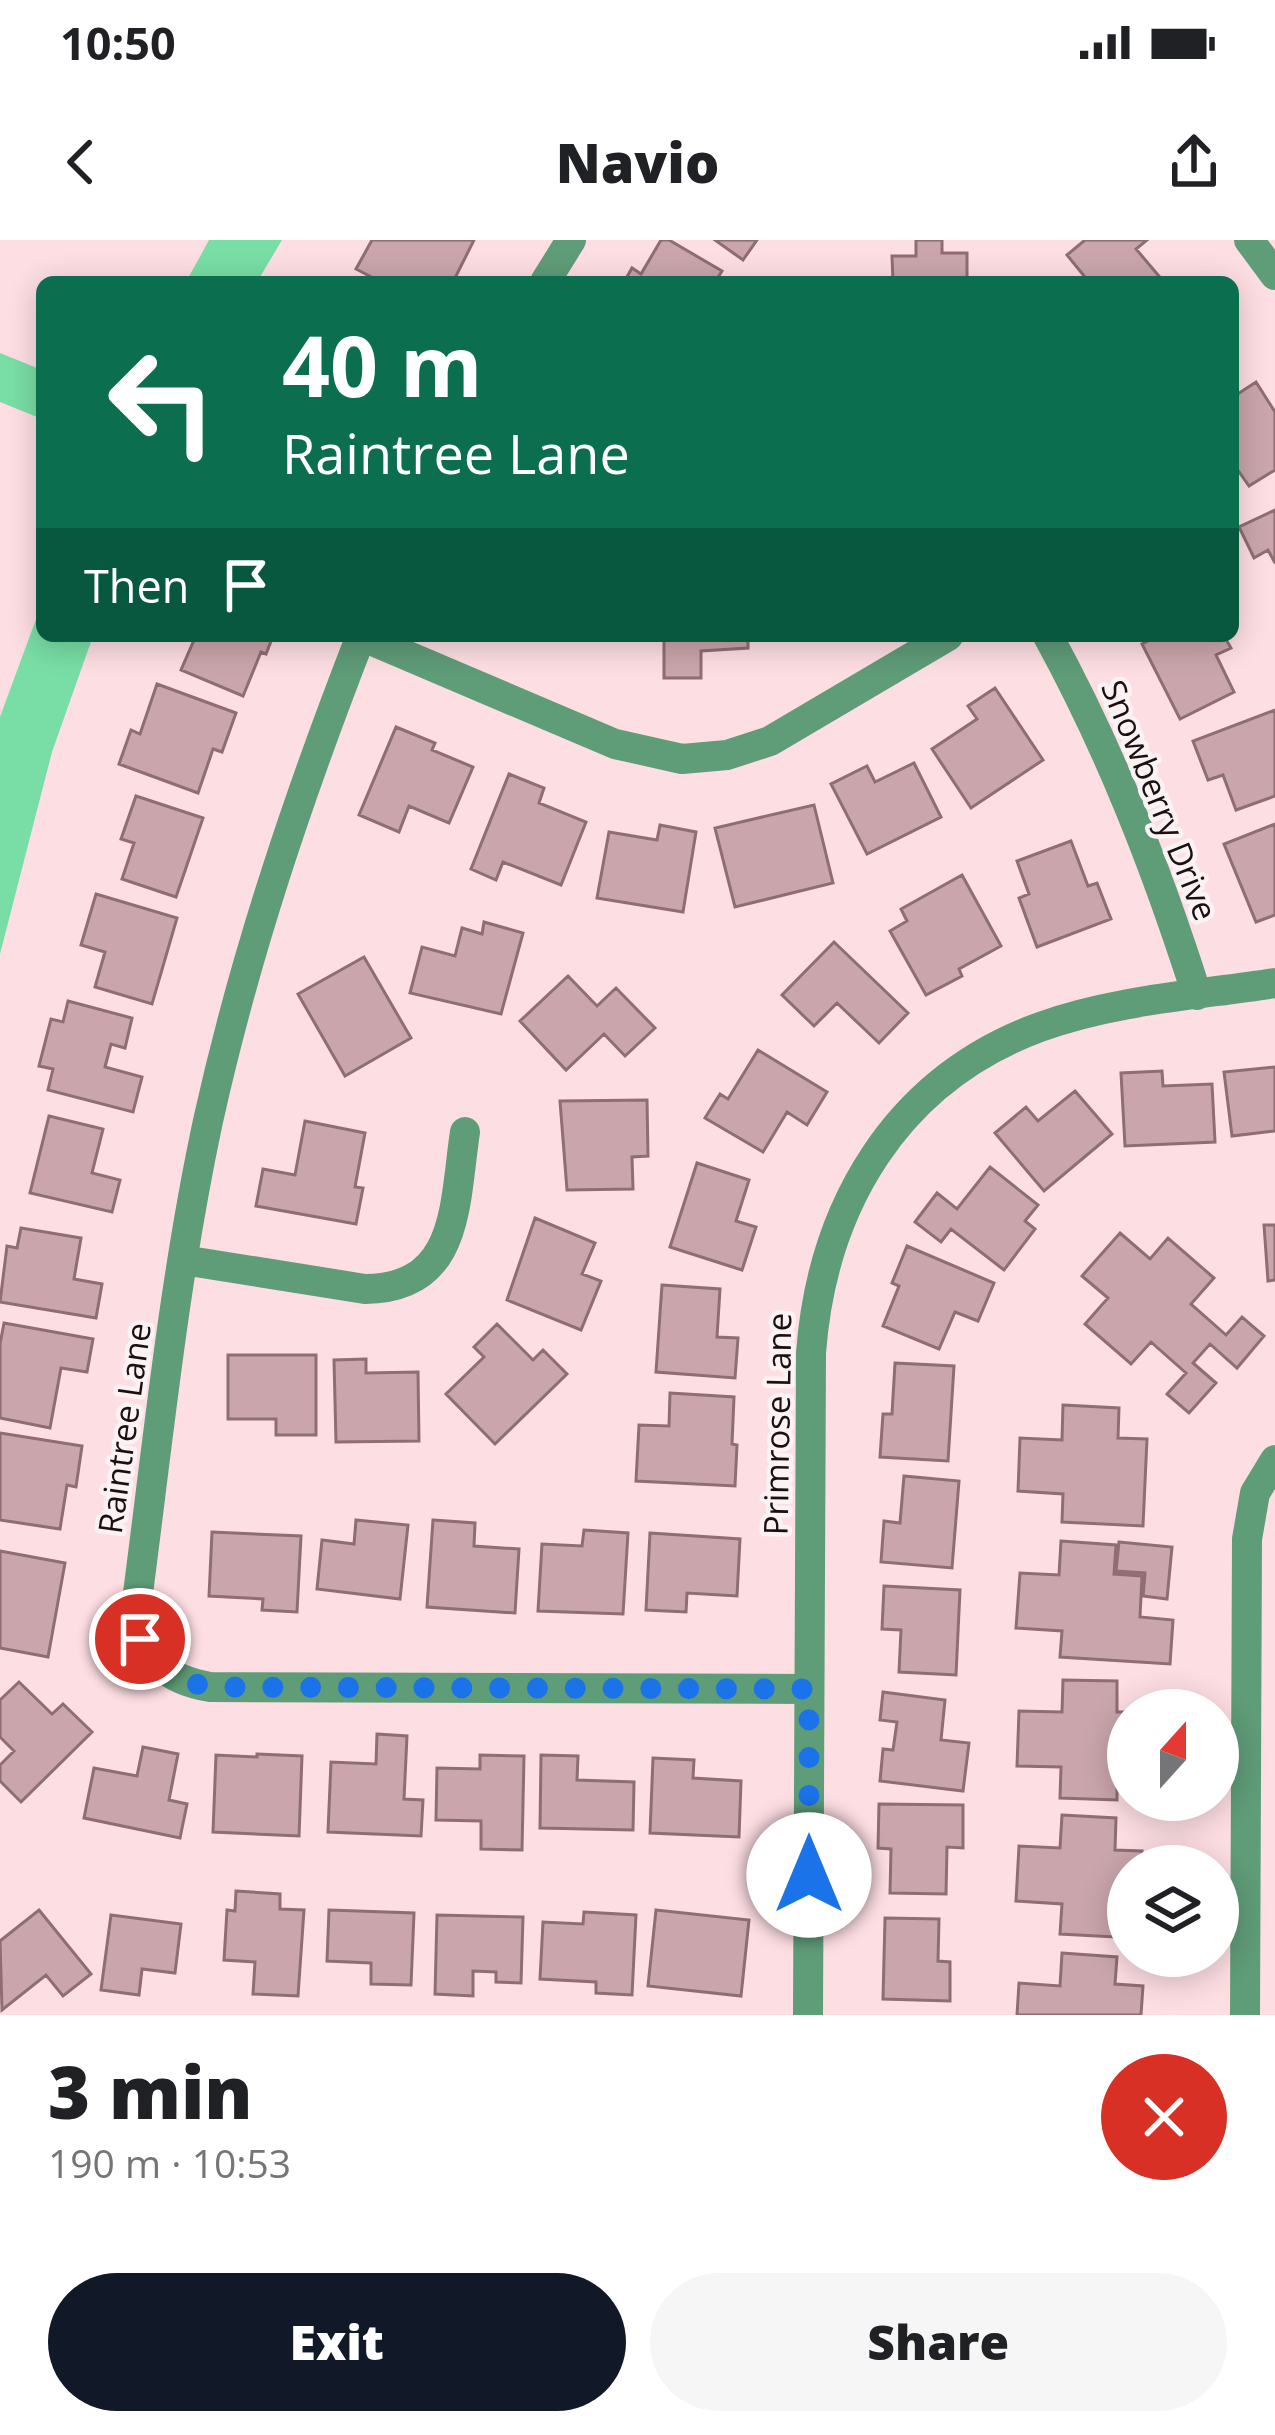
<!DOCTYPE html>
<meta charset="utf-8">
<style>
:root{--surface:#fff;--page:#f6f6f6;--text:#202124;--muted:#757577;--accent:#111827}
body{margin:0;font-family:"Open Sans",sans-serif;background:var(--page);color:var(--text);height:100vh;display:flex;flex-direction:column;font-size:45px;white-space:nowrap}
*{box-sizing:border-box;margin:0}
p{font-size:39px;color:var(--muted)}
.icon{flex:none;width:66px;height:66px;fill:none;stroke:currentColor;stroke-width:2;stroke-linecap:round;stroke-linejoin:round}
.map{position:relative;height:1775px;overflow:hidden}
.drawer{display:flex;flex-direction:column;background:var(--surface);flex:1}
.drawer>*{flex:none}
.banner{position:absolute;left:36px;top:36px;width:1203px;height:366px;border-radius:18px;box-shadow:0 6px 30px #0003;background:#0b6e4f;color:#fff;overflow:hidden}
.needle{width:78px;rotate:21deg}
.fabs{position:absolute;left:1107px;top:1449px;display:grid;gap:24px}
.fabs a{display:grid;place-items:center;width:132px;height:132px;border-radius:50%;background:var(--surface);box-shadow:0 6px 30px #0003;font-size:60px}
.pin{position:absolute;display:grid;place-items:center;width:102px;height:102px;color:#fff;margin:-51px;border:6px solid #fff;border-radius:50%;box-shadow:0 3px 12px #0007}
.me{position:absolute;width:132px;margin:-66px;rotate:0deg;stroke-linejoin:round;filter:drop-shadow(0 0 9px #0008)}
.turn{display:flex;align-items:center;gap:42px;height:252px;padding:0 48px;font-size:54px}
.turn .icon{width:156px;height:156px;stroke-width:2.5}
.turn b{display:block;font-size:84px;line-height:102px}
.then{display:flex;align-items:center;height:114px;padding:0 48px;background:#0003;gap:24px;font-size:45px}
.round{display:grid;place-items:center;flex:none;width:126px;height:126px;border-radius:63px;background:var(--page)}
.head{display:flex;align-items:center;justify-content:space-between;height:204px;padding:0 48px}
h1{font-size:72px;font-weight:800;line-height:90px}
.button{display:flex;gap:24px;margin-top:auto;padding:24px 48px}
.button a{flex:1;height:138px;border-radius:72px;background:var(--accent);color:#fff;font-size:48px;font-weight:800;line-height:138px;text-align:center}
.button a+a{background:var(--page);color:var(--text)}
.status{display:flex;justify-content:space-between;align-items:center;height:84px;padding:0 60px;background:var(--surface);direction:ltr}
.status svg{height:33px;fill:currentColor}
header{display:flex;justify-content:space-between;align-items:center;height:156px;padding:0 48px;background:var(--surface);font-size:54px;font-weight:800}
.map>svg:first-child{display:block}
</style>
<div class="status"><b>10:50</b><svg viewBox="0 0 49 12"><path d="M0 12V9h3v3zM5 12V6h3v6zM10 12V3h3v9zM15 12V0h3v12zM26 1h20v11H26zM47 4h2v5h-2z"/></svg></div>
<header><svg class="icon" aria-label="back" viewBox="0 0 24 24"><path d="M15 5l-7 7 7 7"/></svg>Navio<svg class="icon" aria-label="share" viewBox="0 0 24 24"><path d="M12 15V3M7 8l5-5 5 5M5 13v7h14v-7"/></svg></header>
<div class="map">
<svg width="1275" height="1775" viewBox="0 0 1275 1775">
<rect width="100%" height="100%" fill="#fddee3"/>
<!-- water -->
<path fill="#79dea5" d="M209,0h73l-25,42h-71z
M0,113l42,17v49l-42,-17z
M42,363v33h51l-41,116 -52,202v-237z"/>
<!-- building -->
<path fill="#caa6ac" stroke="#8f6d73" stroke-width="3" d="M372,0h102l-21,42h-72l-25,-13z
M661,0h8l53,31 -7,11h-91l8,-14 9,6z
M715,0h42l-14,20z
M916,0h26v13h25v29h-74l-1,-26h24z
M1085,0h62l-11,9 28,33h-75l-22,-27z
M1256,142l19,30v58l-26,16 -16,-23v-66z
M1275,270v53l-7,-13 -14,8 -15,-31z
M185,396h88l-7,18 -5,-2 -18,44 -62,-26 13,-30z
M664,396h84v12l-47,3v27h-37z
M1158,396h66l7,12 -15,7 18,37 -54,27 -38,-75z
M157,444l79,29 -14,39 -9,-3 -15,44 -79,-29 12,-34 9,4z
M995,448l48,72 -72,48 -39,-59 45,-30 -9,-13z
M1275,470v86l-39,14 -13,-35 -15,5 -15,-39z
M396,487l39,16 -3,7 41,17 -24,56 -40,-17 -10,26 -40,-17z
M914,523l27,54 -74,37 -36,-70 36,-18 8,16z
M509,534l35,14 -5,15 47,19 -25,63 -58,-23 -7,18 -25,-11z
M136,556l67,22 -27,79 -54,-18 12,-36 -13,-4z
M814,565l19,78 -98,24 -20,-79z
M1275,584v91l-19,7 -32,-78z
M660,585l36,7 -13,80 -86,-14 12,-66 48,8z
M1071,601l17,45 9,-3 14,36 -74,28 -18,-49 10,-4 -12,-33z
M962,635l39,71 -42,23 3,7 -36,19 -36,-64 17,-10 -6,-12z
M96,654l81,24 -25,86 -57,-17 10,-35 -24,-7z
M484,682l39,11 -22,81 -91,-21 12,-46 33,9 7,-28 20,6z
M834,702l74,71 -29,30 -42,-40 -23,23 -32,-31z
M364,717l47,81 -66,38 -47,-82z
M568,736l29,30 19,-18 39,40 -30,28 -21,-22 -38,36 -46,-49z
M68,761l64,17 -7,30 -14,-4 -6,23 37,10 -9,35 -85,-22 5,-21 -14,-3 12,-47 12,3z
M758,810l69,42 -20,33 -20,-13 -24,40 -58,-34 15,-24 8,5z
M1275,827v64l-43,5 -8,-64z
M1162,831l1,15 49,-2 3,58 -90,4 -4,-73z
M1075,851l37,43 -68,57 -49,-58 31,-26 12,14z
M647,860l1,56 -16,1 1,32 -66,1 -7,-89z
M49,876l54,13 -11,44 28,7 -8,32 -82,-19z
M305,881l60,12 -10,54 8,1 -7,36 -100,-18 7,-37 32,6z
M697,923l52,17 -13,41 20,6 -14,43 -72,-23z
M990,927l48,38 -13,16 10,8 -31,41 -53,-41 -10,13 -26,-20 22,-29 20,16z
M535,978l60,25 -13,31 19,7 -20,49 -74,-30z
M1264,985h11v55l-7,1z
M21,988l60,10 -7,41 28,5 -6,34 -96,-16 7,-56 10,2z
M1120,993l30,26 18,-21 46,40 -23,26 35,31 16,-18 22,19 -27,32 -27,-24 -17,19 23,20 -27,30 -22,-19 19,-21 -35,-31 -20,22 -46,-40 23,-26 -26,-22z
M907,1006l87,37 -16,38 -23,-9 -16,37 -56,-23 16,-40 -7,-3z
M662,1045l58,4 -3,48 21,1 -3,40 -79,-6z
M4,1083l89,16 -6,33 -26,-4 -11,60 -50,-10v-74z
M497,1084l36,36 10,-10 24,24 -72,70 -49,-50 38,-37 -10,-10z
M228,1115h88v80h-40v-16h-48z
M366,1119v14l52,-1 1,69 -83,1 -2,-82z
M895,1123l59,3 -6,95 -68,-4 3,-43h9z
M670,1153l64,4 -2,47 5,1 -2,41 -99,-5 3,-56 30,1z
M1063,1165l56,3 -1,30 29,1 -4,87 -81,-4 1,-28 -45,-3 2,-53 42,2z
M0,1193l82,13 -6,41 -9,-2 -7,44 -60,-9z
M904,1236l55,5 -7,87 -71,-6 3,-41 16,2z
M356,1280l52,5 -8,74 -83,-10 5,-49 32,4z
M433,1280l42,3 -1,23 45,3 -4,64 -88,-6z
M584,1290l44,3 -5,81 -85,-3 4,-67 40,2z
M212,1292l89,4 -4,76 -35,-2 1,-11 -54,-3z
M650,1293l90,6 -3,57 -50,-3 -1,19 -40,-2z
M1061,1301l55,4 -2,29 28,2 -2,41 33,3 -3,44 -110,-7 2,-26 -46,-3 4,-55 39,2z
M1119,1302l53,5 -5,52 -24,-3 2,-23 -29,-2z
M0,1311l65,12 -17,94 -48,-9z
M884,1346l76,4 -4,85 -57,-3 2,-42 -19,-1z
M1063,1440l54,1v31h11v54h-11v34l-57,-2 1,-31 -44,-1 2,-55 43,1z
M19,1442l33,32 11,-10 29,28 -71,70 -21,-21v-16l14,-14 -14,-14v-37z
M883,1452l62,8 -4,40 28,3 -6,48 -83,-10 3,-32 10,1 4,-28 -17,-2z
M377,1494l30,2 -3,63 19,1 -2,36 -93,-4 3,-70 45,2z
M143,1507l35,7 -9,46 18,4 -7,34 -96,-20 10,-50 43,8z
M257,1514l45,2 -3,80 -86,-4 3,-77 41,2z
M480,1515l44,1 -2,94 -41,-1v-28l-45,-1 1,-52 43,1z
M541,1515l37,1 -1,24 57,2 -1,48 -93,-2z
M653,1518l41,2 -1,18 48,3 -2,56 -89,-4z
M879,1564l84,1v43l-16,-1 -1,47 -56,-1 1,-44 -13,-1z
M1062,1575l54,3 -1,32 27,1 -1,15h-13v37l-11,-1 -2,35 -55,-3 2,-30 -46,-3 3,-55 41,2z
M236,1651l44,3v15l24,1 -6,86 -45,-2 2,-32 -31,-2 3,-50 8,1z
M39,1670l52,64 -28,22 -17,-21 -44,35 -2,-69z
M329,1670l85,3 -3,72 -40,-1v-21l-44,-2z
M656,1670l93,10 -8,76 -93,-10z
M584,1672l52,3 -4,80 -36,-2v-11l-56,-3 3,-57 40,2z
M111,1675l70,9 -6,49 -33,-4 -3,26 -38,-5z
M437,1675l86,2 -2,66 -25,-1v-10l-23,-1v25l-38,-2z
M885,1678l54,1 -1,42 12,1v39l-67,-2z
M1062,1713l55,4 -2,27 28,2 -2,29h-124l2,-32 41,3z"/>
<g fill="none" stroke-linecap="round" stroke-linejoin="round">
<!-- minor -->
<path stroke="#5f9c78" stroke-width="30" d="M1249,0l26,35
M545,42l26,-42
M361,396c-62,159 -116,318 -153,485 -35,163 -51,330 -73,495 9,43 32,64 75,71l599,2
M361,396l254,108 67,15 45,-4 43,-14 178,-105
M1048,396c63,115 109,234 149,359
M183,1020l182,29c95,-1 89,-85 100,-157
M808,1775l3,-662c11,-147 85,-273 229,-326 74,-27 158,-32 235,-44
M1245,1775l2,-476 8,-46 20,-33"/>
</g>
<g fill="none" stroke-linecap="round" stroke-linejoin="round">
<!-- route -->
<path stroke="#1a73e8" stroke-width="21" stroke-dasharray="0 37.8" d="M140,1399c17,30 36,42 70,48l599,2v186"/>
</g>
<g text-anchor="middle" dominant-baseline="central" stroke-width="9" stroke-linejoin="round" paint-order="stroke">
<!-- street labels -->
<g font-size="33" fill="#1c0f11" stroke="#faf2f3">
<text transform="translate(1160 560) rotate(68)">Snowberry Drive</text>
<text transform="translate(777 1184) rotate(-89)">Primrose Lane</text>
<text transform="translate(124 1188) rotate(-82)">Raintree Lane</text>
</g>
</g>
</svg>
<div class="fabs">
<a><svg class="needle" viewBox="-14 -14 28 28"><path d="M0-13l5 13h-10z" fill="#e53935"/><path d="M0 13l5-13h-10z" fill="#757577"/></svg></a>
<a><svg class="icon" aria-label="layers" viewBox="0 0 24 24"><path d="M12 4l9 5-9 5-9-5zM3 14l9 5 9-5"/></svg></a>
</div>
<div class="pin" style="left:140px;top:1399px;background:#d93025"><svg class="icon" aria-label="arrive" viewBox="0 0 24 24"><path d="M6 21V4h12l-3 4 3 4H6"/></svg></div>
<svg class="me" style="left:809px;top:1635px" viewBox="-20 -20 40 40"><circle r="19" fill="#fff"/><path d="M0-13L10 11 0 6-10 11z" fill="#1a73e8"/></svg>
<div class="banner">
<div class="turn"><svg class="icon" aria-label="left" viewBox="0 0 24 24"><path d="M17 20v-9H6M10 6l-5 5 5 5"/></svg><div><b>40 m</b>Raintree Lane</div></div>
<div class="then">Then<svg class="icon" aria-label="arrive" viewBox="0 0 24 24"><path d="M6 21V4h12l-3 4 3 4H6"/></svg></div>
</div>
</div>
<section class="drawer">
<div class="head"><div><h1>3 min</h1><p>190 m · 10:53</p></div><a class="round" style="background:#d93025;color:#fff"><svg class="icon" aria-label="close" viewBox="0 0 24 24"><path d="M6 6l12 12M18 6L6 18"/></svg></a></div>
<div class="button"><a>Exit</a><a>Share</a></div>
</section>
